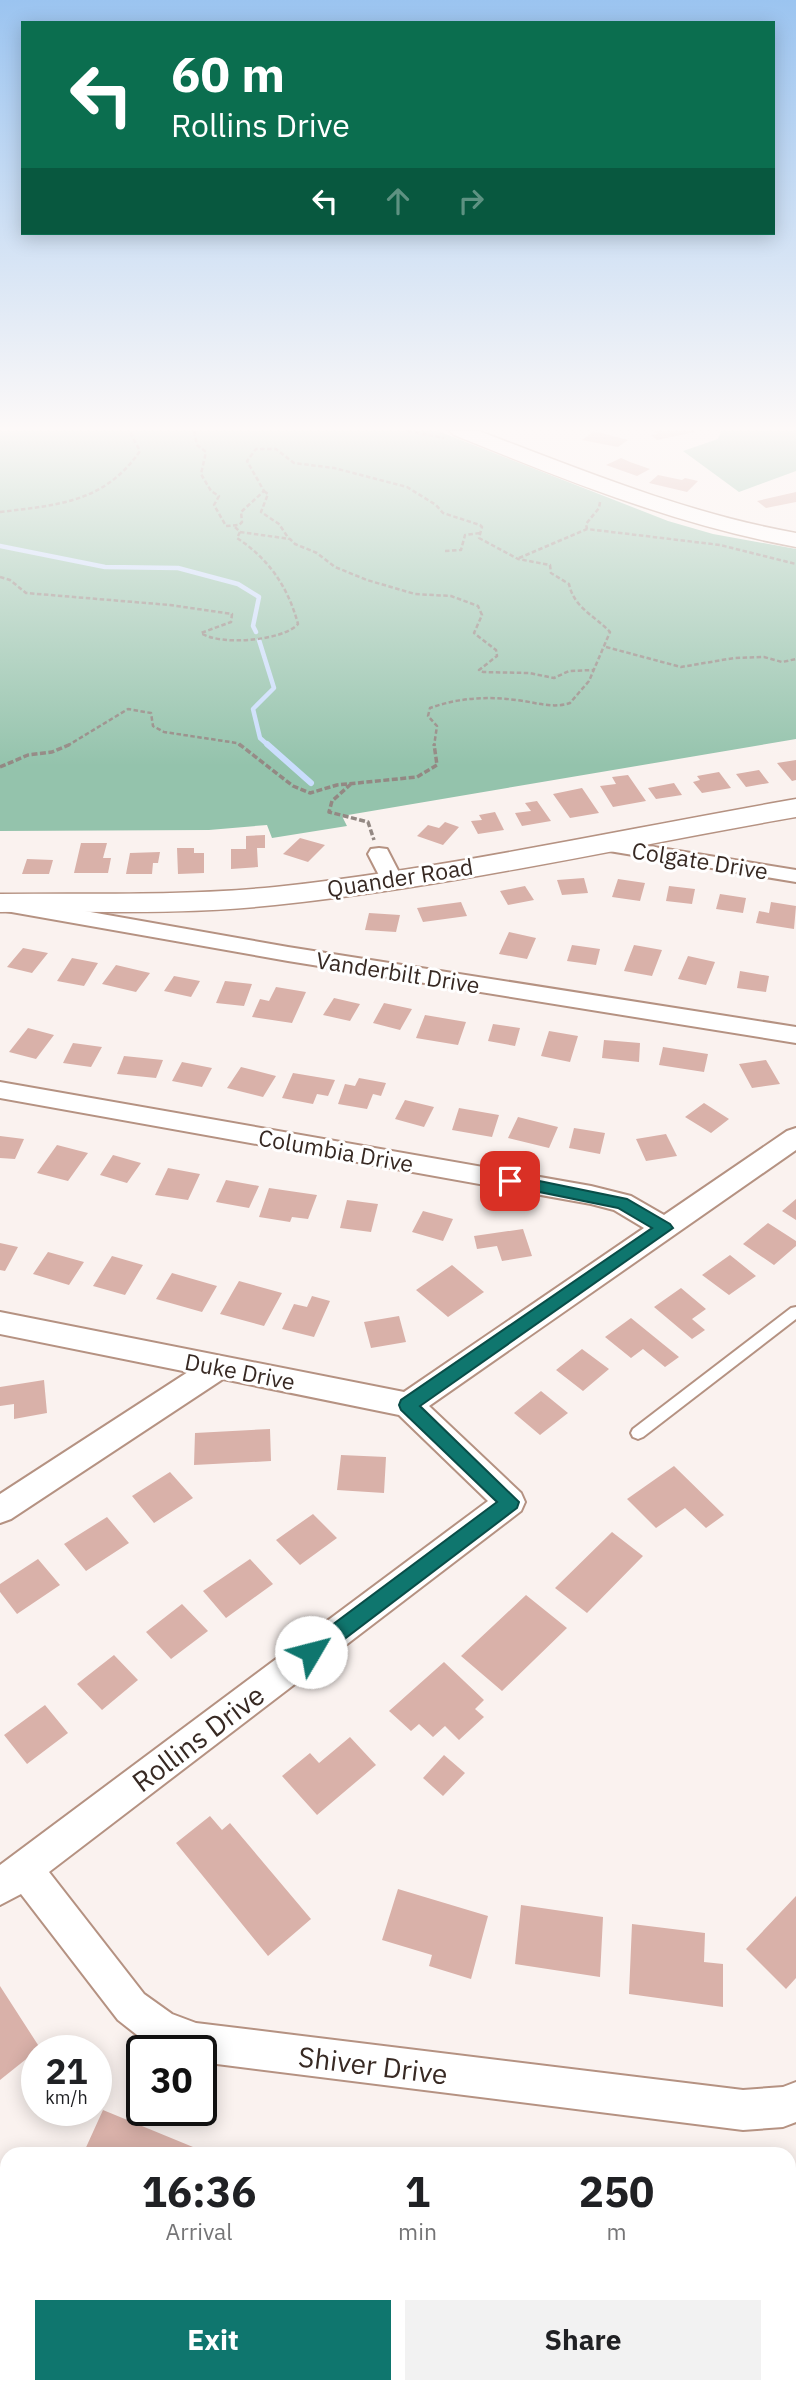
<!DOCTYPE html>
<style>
:root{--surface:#fff;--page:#f2f2f2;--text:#202124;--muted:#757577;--accent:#0f766e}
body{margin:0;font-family:"IBM Plex Sans",sans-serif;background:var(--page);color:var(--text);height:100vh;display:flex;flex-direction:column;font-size:26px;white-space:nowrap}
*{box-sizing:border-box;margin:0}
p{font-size:23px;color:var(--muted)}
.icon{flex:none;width:38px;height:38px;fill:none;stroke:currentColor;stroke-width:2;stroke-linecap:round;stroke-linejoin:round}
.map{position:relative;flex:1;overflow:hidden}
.panel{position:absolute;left:0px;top:2147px;width:796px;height:247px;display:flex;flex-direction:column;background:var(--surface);border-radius:21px 21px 0 0;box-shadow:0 4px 18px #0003}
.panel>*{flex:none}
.guide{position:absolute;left:21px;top:21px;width:754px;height:214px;border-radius:0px;box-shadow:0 4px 18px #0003;background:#0b6e4f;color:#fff;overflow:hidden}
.speed{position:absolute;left:21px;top:2035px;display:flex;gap:14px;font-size:35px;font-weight:700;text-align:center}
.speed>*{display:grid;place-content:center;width:91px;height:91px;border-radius:50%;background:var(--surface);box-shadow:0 4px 18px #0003;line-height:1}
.speed small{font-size:18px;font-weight:400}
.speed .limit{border:4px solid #111;border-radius:10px;background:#fff;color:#111}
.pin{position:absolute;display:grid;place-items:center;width:60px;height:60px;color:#fff;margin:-30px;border-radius:14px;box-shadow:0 4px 10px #0006}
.me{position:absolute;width:77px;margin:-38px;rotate:53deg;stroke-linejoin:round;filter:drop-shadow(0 0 5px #0008)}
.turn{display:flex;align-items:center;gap:24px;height:147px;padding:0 35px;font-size:32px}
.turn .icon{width:91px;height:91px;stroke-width:2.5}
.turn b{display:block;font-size:49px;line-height:60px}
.lanes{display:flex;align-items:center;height:66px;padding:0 35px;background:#0003;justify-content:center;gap:35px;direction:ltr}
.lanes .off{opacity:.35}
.eta{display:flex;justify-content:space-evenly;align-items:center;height:119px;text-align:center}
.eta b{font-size:42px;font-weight:700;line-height:49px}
.action{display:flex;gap:14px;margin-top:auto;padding:14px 35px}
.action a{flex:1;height:80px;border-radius:0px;background:var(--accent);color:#fff;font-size:28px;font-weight:700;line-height:80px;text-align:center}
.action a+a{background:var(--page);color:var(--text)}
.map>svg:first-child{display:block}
</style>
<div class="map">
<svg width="796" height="2393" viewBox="0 0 796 2393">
<rect width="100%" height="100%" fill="#faf2ef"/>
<!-- forest -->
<path fill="#94c3ac" d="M0,431h438l230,90 45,13 83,15v190l-454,77 5,10 -75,12 -5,-13 -58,5 -209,1z
M721,431h75v40l-57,21 -56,-41 35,-12z"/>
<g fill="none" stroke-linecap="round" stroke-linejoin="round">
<!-- stream-far1 -->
<path stroke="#c9ddfc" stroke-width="4.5" d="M0,546l105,21 73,1 60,16 21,13 -6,29 3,6
M259,640l15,48 -21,21 7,29 9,8"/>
<!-- stream -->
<path stroke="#c9ddfc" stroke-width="6" d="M267,744l44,39"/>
</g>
<!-- building -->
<path fill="#d9b1a9" d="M594,431l34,9 -10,7 -36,-7z
M653,431h42v1l-38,8 -6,-5 7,-1z
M621,458l9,4 20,7 -13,7 -31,-11z
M658,475l24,5 3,-2 13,3 -11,11 -38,-9z
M796,492v10l-30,6 -9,-7z
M796,760v20l-4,1 -15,-18z
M759,770l10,13 -23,4 -10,-13z
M719,772l12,16 -29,5 -9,-11 7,-2 -3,-4z
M628,775l18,26 -33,6 -13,-21 16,-2 -4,-7z
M674,783l8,12 -26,4 -8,-11z
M582,788l17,25 -29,5 -17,-24z
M537,801l14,20 -29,5 -7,-13 16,-2 -6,-8z
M495,812l9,18 -26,4 -7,-13 11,-1 -3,-5z
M445,822l14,5 -16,18 -26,-9 11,-11 11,3z
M265,835v13h-8l1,19 -27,2v-20h15v-13z
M300,838l25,7 -17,17 -25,-8z
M81,843h26l-4,15h8l-3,15h-34z
M177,848h17v5h10v20l-26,1z
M160,852l-2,11h-5l-1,11h-26l4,-21z
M27,859l26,1 -4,14h-27z
M584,878l4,15 -26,2 -5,-15z
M618,879l27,4 -5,18 -28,-4z
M525,886l9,14 -26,5 -8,-14z
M669,886l26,3 -3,15 -26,-3z
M720,894l26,4 -3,15 -27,-4z
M461,902l6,14 -44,6 -6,-14z
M771,902l25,4 -2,23 -38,-6 3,-12 10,2z
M369,913l31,2 -4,17 -31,-2z
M509,932l27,6 -9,21 -28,-5z
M572,945l28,4 -4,16 -29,-4z
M634,945l28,5 -10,26 -28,-5z
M23,948l25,5 -16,20 -25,-6z
M688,956l27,6 -9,23 -28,-6z
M72,958l26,5 -14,23 -27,-5z
M116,965l34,8 -14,19 -34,-8z
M740,971l29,5 -3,16 -29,-4z
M174,976l26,5 -9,16 -27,-6z
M225,981l27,3 -8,22 -28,-3z
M276,987l30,5 -14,31 -40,-6 8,-18 9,2z
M334,998l26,6 -10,17 -27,-6z
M384,1003l28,6 -12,21 -27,-7z
M425,1015l41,7 -8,23 -42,-7z
M493,1024l27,4 -5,18 -27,-5z
M28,1028l26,7 -18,24 -27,-7z
M549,1031l29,5 -8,26 -29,-6z
M604,1040l36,3 -1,19 -37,-4z
M73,1043l29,4 -11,20 -28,-4z
M663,1047l45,7 -4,18 -45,-7z
M124,1056l39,4 -7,18 -39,-4z
M766,1060l14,24 -28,4 -13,-24z
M182,1062l30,6 -10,19 -30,-6z
M241,1067l35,9 -13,21 -36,-9z
M293,1073l42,7 -7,16 -11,-2 -4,10 -31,-6z
M359,1078l27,5 -5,13 -8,-2 -6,15 -29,-5 7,-20 10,2z
M405,1100l29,7 -10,20 -29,-8z
M704,1103l25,16 -18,14 -26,-16z
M459,1108l40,7 -7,22 -40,-7z
M518,1117l40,10 -9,21 -41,-10z
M574,1128l31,5 -5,21 -31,-6z
M666,1134l11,22 -31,5 -10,-22z
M0,1136l24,3 -9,20 -15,-1z
M57,1145l31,8 -20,28 -31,-8z
M113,1155l28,8 -14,20 -27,-8z
M168,1168l32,6 -12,26 -33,-5z
M226,1180l33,6 -10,22 -33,-6z
M269,1188l48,7 -9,24 -16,-2 -2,5 -31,-5z
M796,1199v21l-14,-9z
M347,1200l31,4 -7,28 -31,-4z
M423,1211l30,8 -10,22 -31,-9z
M768,1223l28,18v5l-22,19 -31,-21z
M523,1229l9,27 -30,5 -5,-15 -20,3 -3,-13z
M0,1243l18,4 -13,24 -5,-1z
M48,1252l36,10 -15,23 -36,-11z
M730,1255l26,21 -27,19 -27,-20z
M112,1256l31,9 -18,30 -32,-9z
M452,1265l32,27 -36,25 -32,-27z
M172,1273l45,13 -15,26 -46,-13z
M239,1281l43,12 -18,33 -44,-12z
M681,1288l25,21 -14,10 13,11 -13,9 -38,-32z
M312,1296l18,5 -16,36 -32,-8 12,-25 13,3z
M399,1316l7,26 -35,6 -7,-26z
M631,1318l48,39 -14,10 -22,-18 -12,9 -26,-21z
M582,1349l27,20 -26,22 -27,-21z
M44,1380l3,33 -33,6v-15l-14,2v-19z
M541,1391l27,22 -28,22 -26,-22z
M270,1429l1,32 -77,4 1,-32z
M341,1455l45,2 -2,36 -47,-3z
M674,1466l50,49 -18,13 -21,-20 -29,20 -29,-29z
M170,1472l23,26 -39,25 -22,-27z
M313,1514l24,24 -37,27 -24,-25z
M107,1517l22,26 -43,28 -22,-27z
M612,1532l31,24 -56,57 -32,-25z
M38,1559l22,26 -43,29 -17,-22v-8z
M250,1559l23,25 -47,34 -23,-27z
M526,1595l41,33 -65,63 -41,-35z
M182,1604l26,27 -37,28 -25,-27z
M114,1655l24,25 -36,30 -25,-26z
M444,1662l40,38 -9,9 9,8 -25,23 -14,-14 -12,11 -14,-13 -8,7 -22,-20z
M45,1705l23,28 -41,31 -23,-29z
M350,1737l26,28 -59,50 -35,-39 28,-23 9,10z
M444,1755l21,18 -22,23 -20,-18z
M210,1816l12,14 8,-7 81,96 -43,37 -92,-113z
M398,1889l90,27 -17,63 -42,-13 3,-11 -50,-15z
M796,1896v82l-10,11 -40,-40z
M521,1905l82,12 -3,60 -85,-13z
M632,1924l73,9 -1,29 19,2v43l-94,-13z
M0,1986l40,62 -40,32z
M103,2110l90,37 -3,7h-107z"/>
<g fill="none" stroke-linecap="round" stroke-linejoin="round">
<!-- lane casing -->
<g stroke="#b59282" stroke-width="4">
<path id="lane" d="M796,1307v12l-153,118 -5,2 -5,-2 -2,-4 2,-4 158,-121z"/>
</g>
<!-- street casing -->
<g stroke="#b59282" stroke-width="4">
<path id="street" d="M604,839l192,31v12l-199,-33 -4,-4 4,-4z
M379,848l8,1 16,31 -3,5h-16l-16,-31 3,-5z
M0,896l288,51 508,80v16l-508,-82 -288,-51z
M0,1082l591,104 40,10 33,19 123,-84 9,-3v22l-367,256 92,87 4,9 -4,9 -472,361 95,122 28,20 24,9 547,67 40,-3 13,-5v40l-13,5 -40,3 -542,-68v-11h-31l-24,-9 -28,-22 -97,-126 -21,11v-40l488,-364 -89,-86 -176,-36 -212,140 -11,4v-29l188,-122 -188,-38v-22l404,80 240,-164 -30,-18 -23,-6 -591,-106z"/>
</g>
<!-- secondary casing -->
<g stroke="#b59282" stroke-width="3">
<path id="secondary" d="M450,431h29c105,40 206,82 317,102v14c-120,-22 -230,-67 -342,-112z
M796,799v18c-173,30 -346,70 -521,88 -91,10 -183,6 -275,7v-18c92,-1 184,2 275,-7 175,-19 348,-58 521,-88z"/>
</g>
<!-- path-far1 -->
<path stroke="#938883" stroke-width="2.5" stroke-dasharray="4.5 2.5" stroke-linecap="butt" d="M194,431l3,14 9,7 -5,22 10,17 8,5 -5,9 12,21 13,-1 3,-3 -1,-10 23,-21 -17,-30 9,-12h20l18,14 40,5 73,19 29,18 7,8 37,12 2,2 -3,11 39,21 32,6 1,8 18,11c5,24 25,31 41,48l-21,49 -19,22c-18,6 -35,-1 -54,-3 -29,-4 -58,-2 -86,8l-2,8 9,10 -3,20
M408,431l36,7
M264,491l4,3 -7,18 18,12 10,15
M600,502l-1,6 -13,16 1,5 133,16 76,19
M0,512c57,-7 104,-9 140,-61l-9,-17 3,-3
M240,532l50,7 5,5 22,9 18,14 32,13 48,14 36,2 27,10 4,9 -8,18 22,17 1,6 -18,14 4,2 46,1 25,5 15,-7 25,-1
M445,551l16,-1 4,-15 15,-2
M519,558l68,-29
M0,577l10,3 16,13 144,12 62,9 -1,8 -30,11c19,13 82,8 97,-9 -10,-37 -29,-65 -61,-86l3,-6 -5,-5
M606,647l75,20 53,-9 30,-1 18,5 14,-3
M67,746l61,-37 23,4 2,13 11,6 73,11 4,3"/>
<!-- path -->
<path stroke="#938883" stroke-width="3.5" stroke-dasharray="6 2.5" stroke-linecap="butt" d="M239,744l54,42 17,7 27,-8 80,-8 20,-12 -3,-21
M0,767l28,-12 24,-3 19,-8
M351,784l-19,17 -3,11 39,10 6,18"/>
<!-- lane -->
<use href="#lane" fill="#fff" fill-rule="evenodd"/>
<!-- street -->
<use href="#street" fill="#fff" fill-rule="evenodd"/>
<!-- secondary -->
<use href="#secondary" fill="#fff" fill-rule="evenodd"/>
</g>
<!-- sky -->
<linearGradient id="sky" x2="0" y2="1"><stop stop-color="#9bc4f0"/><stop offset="0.56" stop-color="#fdf9f8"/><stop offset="1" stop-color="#fdf9f8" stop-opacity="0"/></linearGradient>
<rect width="796" height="766" fill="url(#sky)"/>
<!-- route -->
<path fill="#0f766e" stroke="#0a4d48" stroke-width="2" d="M510,1175l117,24 43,25 3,4 -253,178 99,96 -2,6 -199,151 -7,2 -7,-2 -3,-7 3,-6 193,-144 -96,-92 -2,-5 2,-5 251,-172 -34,-20 -113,-23 -2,-4 2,-4z"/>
<g text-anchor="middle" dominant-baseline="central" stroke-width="6" stroke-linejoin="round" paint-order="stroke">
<!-- street labels -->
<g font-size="23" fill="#372923" stroke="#fff">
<text transform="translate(700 860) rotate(9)">Colgate Drive</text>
<text transform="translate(400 877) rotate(-9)">Quander Road</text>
<text transform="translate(398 972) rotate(9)">Vanderbilt Drive</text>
<text transform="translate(336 1150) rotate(10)">Columbia Drive</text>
<text transform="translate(240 1371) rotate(11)">Duke Drive</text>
</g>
<!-- near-street labels -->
<g font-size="28" fill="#372923" stroke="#fff">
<text transform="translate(198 1738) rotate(-37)">Rollins Drive</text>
<text transform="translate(373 2065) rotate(7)">Shiver Drive</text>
</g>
</g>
</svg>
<div class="speed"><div>21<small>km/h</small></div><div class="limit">30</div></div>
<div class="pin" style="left:510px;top:1181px;background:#d93025"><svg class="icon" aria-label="arrive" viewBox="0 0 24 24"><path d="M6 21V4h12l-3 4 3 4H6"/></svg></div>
<svg class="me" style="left:311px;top:1652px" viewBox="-20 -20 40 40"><circle r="19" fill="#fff"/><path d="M0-13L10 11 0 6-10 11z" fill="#0f766e"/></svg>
<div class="guide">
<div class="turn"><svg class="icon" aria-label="left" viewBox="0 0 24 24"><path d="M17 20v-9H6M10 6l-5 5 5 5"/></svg><div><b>60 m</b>Rollins Drive</div></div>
<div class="lanes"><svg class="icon" aria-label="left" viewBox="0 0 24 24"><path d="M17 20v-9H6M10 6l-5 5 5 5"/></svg><svg class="icon off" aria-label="ahead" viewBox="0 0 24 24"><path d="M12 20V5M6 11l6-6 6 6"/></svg><svg class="icon off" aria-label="right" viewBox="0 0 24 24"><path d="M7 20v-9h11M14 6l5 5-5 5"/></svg></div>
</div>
<section class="panel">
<div class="eta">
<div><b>16:36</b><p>Arrival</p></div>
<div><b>1</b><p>min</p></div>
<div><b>250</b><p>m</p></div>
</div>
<div class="action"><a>Exit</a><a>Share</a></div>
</section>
</div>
